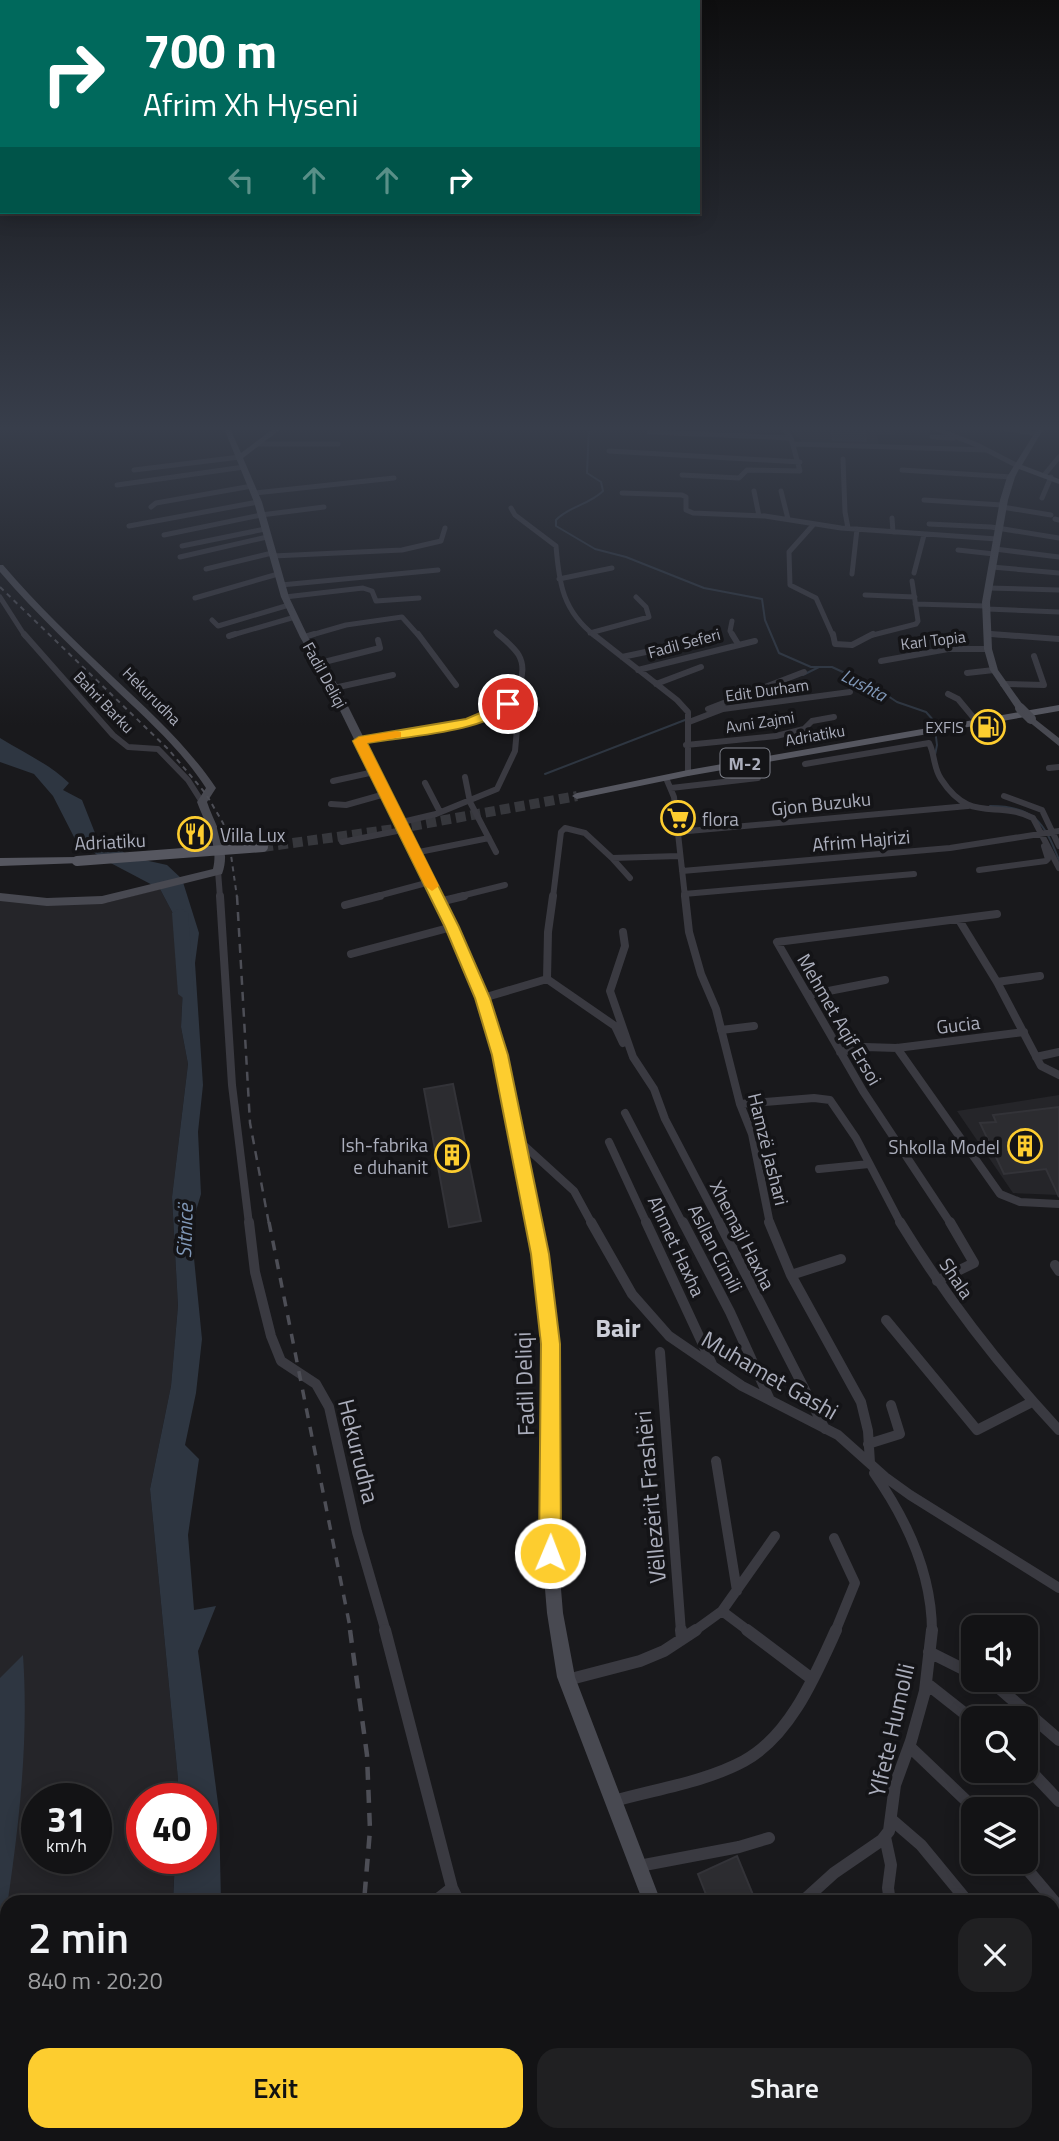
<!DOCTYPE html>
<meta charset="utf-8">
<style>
:root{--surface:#131315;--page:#202022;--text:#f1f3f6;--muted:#9d9ea0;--line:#323234;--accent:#fdcd2f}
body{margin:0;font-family:"Titillium Web",sans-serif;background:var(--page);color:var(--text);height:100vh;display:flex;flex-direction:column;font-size:26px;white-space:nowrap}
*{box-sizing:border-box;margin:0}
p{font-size:23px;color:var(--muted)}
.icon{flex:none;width:38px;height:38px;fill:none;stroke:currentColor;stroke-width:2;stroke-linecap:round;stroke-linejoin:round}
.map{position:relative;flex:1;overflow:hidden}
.panel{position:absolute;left:0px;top:1895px;width:1060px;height:247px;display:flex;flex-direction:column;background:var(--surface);border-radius:21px 21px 0 0;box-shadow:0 4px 18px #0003,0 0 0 2px var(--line)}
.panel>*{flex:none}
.guide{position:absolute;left:0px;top:0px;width:700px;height:214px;box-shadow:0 4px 18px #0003,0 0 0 2px var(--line);background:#00695c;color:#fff;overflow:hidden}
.fabs{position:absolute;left:961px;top:1615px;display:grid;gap:14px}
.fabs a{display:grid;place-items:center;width:77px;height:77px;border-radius:14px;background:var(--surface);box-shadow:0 4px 18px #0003,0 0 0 2px var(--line);font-size:35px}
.speed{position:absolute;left:21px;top:1783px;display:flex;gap:14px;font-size:35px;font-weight:700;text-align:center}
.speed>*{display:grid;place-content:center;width:91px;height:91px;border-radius:50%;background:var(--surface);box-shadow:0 4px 18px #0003,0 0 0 2px var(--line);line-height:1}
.speed small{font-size:18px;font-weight:400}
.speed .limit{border:10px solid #d22;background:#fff;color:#111}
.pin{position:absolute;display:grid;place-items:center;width:60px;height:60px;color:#fff;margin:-30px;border:4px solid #fff;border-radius:50%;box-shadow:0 2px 7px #0007}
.me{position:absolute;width:77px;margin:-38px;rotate:1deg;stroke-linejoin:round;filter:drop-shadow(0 0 5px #0008)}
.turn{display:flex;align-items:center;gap:24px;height:147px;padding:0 28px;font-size:32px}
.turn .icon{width:91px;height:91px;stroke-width:2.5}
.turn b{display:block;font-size:49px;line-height:60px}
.lanes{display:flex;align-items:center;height:66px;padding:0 28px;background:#0003;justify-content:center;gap:35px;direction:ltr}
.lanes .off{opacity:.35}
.round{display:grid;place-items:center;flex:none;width:74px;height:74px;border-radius:21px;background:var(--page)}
.overview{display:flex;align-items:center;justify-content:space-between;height:119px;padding:0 28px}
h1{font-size:42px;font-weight:600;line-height:52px}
.cta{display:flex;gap:14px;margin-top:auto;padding:14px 28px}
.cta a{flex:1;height:80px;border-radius:21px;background:var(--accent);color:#111;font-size:28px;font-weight:600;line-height:80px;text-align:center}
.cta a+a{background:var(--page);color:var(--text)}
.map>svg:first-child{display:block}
</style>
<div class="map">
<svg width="1059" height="2141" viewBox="0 0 1059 2141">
<rect width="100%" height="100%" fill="#19191c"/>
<!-- built -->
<path fill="#252529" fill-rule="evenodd" d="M788,426h102l5,8h-19l4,12 -78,-4z
M160,889l18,34 7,24 -4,80 7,37 -16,133 6,109 -7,80 -21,103 28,290 -1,20h-35v59l33,1 -2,39v4h-166v233h121l-2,6h-126v-1242l106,4zM37,1799h59v59h-59z
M1059,1095v100l-46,-2 -56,-82z"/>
<!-- water -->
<path fill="#2e3641" d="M0,738c24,15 48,25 69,45l-6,7 19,10 15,38 15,2 2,6 17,11 36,8 15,14 17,54 -4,30 8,122 -5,47 3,62 -10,34 11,111 -6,54 -11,52 14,14 -11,76 6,75 22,-4 -18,45 21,160 2,91h-48l2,-43 26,-1v-59h-24l1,-20 -28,-290 21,-103 7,-80 -6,-109 16,-133 -7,-37 4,-80 -7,-24 -18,-34 -57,-30 -28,-20 -22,-43 -19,-22 -34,-12z
M23,1655c7,101 -8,200 -23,298v-275z"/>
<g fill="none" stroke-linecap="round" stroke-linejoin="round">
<!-- stream -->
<path stroke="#2e3641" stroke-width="2" d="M589,426l-2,47 14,9 2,9c-14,14 -34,15 -47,29v6l39,23 31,8 78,31 58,11 3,21 14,33 32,14h21l41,19 24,16 29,10 8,9 3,24 -2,10
M803,675l16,-8
M545,774l140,-54
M990,806c44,0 54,16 69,54"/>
<!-- river -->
<path fill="#2e3641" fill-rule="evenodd" d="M180,908l8,5 6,81 -8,6 -8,-6 -6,-81z"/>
</g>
<!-- building -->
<path fill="#2c2c30" stroke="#333338" stroke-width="2" d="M843,426h20l3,15 -33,-1 -2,-12h12z
M453,1084l28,137 -32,6 -25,-138z
M1059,1107v90l-13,-28 -42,5 -24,-51 16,-1 -3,-7z
M737,1856l19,46h-47l-11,-28z"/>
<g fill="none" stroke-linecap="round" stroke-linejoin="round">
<!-- primary-tunnel -->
<path stroke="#36373c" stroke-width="10" stroke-dasharray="10 5" stroke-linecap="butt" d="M263,847l132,-18 182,-33"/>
<!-- street-far4 -->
<path stroke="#3a3a41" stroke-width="5" d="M929,426l48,19 41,21
M990,426l48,8
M227,429l11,-3
M649,432l142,6
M932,437l22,1
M257,444h81
M794,444l192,6
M609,451l191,11
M843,459l2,53 3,16
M134,470l106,-13
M902,470l109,7
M1045,474l14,-17
M682,475l57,3 8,-8 53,1 -9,-33 -9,-12
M117,485l127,-18
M754,491l5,25
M781,491l7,28
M255,493l139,-15
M622,493l60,2 4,2v13l7,3 72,3 76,12 156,11
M1042,498l9,-21
M924,500l78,5
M151,507l5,-4 96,-17
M1002,507l49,8
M511,508l4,7 41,31c3,38 7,65 39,90
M892,518l1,14
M1055,519l4,1
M814,524l-25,28 1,33 26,13 17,38
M929,524l62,3 68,11
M129,526l129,-24
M164,535l97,-20 63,-8
M182,546l83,-17
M995,549l64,8
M958,550l36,4
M273,556l129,-6 39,-9 4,-13
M180,557l87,-20
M992,567l67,6
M206,569l66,-16
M914,573l10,-38
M852,574l5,-45
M559,579l53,-11
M281,585l157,-15
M988,588l71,2
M865,595l50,2
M0,597l25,39
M285,597l78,-9 9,3 4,10 43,-3
M195,598l83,-24
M915,604l71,2
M987,609l72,3
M212,620l6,6 71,-21
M732,621l-2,10 3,5
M496,632l4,4
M590,633l59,-16 -3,-10 -10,-10
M987,634l29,2
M229,636l66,-19
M308,636l38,-11 56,-8 17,19
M869,636l47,-12 2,-3 -6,-40"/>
<!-- street-far3 -->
<path stroke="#3a3a41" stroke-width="6" d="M24,634l89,101 15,12 30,2 30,31 14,22
M418,634l38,51
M593,634l84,66 11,12v61
M732,634l6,10
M833,634l2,10 17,1 21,-11
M991,634l68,5
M229,636l6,-2
M304,637l10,-3
M622,657l57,-12
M881,661l67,-12h40
M320,663l60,-15 -2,-8
M638,670l117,-29
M967,673l27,-3
M656,684l45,-17
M1003,684l41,1 -10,-29
M334,688l59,-13
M518,691l19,18
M948,694l10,5 20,24
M708,709l96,-37
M689,722l34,-13 127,-17
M359,741c43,-7 144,-10 161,-58 8,-24 -4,-34 -22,-49
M686,745l90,-9 28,-7 8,-8 22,-4
M805,764l124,-21c6,11 4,24 12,36 30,46 54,20 92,39l26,50
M1049,768l10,-1
M465,777l5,25 26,50
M666,778l8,19 11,100
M333,781l41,-9
M425,783l15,29
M671,788l87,-10
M1004,796l38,14 17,36
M331,804l15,1 39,-11
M398,823l38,-9 61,-25 18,-38 2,-22
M677,832l291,-26
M342,842l60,-12
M414,853l75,-15
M612,858l18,20
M979,870l67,-9 2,-2 -4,-13
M218,871l2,26
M682,871l268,-23 109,-17
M684,894l230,-20
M374,897l56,-15
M457,897l48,-12
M553,897l8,-65 4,-4 20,5 27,25 67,-2"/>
<!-- street-far2 -->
<path stroke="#3a3a41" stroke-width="8" d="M220,896l12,189 17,139
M685,896l4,36 12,42 15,35 24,95 12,30 18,90
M439,902l25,-6
M345,905l35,-9
M959,920l38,62 44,84 18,9
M623,932l2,14 -15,45 23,66 21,32 11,30 55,105
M351,954l101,-27
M547,979l68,47 8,17
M997,982l43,-6
M808,995l77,-15
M483,998l64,-19 1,-47 5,-36
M721,1030l33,-4
M897,1048l103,146 20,8 39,2
M840,1052l25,-5 32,1 127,-16
M1036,1057l23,-5
M740,1104l74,-6 16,2 26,38 45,86
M625,1113l58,111
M518,1140l56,51 18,33
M609,1142l38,82
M819,1169l50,-5
M951,1224l-88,-133 -86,-149 220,-28"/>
<!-- street-far1 -->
<path stroke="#3a3a41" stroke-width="10" d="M249,1222l6,50 16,64 10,25 35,23 13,23 28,125 29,100
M591,1222l41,72 37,42 73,50 96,49 47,42 25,18 149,93
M646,1222l66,142
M683,1222l47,90 40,88
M719,1222l106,207
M769,1222l22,53 70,127 7,29 2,32
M900,1222c46,75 99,144 159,208
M1055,1265l4,6
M791,1275l50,-16
M937,1281l37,-18 -24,-41
M886,1320l91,110 55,-28
M660,1352l21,280
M868,1444l32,-10 -9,-29
M716,1461l21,130
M874,1473c33,47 58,100 58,159
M834,1538l21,45 -20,49
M722,1611l28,21
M693,1632l29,-21 53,-75"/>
<!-- street -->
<path stroke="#3a3a41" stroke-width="12" d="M385,1630l67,258 7,14
M681,1630l1,9
M747,1630l65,49
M929,1652l44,22
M567,1680l73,-19 24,-10 32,-21
M984,1680l15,8 60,52
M926,1683l47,37
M910,1747l66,63
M1026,1766l33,35
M614,1801c42,-12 91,-19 130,-40 46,-25 71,-85 92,-131
M892,1820l29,25 47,57
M885,1837l6,28 -3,23 2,14
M1021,1862l38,45
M639,1866l100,-19 30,-9
M434,1902l18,-14
M802,1902l32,-29 48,-33 7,-9 6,-46 16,-44 14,-50 7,-61
M1054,2013l5,7
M595,2135l3,6
M852,2135l13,6
M1041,2135l8,6"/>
<!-- secondary -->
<path fill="#484951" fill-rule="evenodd" d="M223,426h6l12,27 36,-27h8l-42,32 19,44 27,95 19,40 29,47 121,243 31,71 17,57 41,199 11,90v209l5,60 12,64 86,225h-18l-86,-225 -10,-64 -5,-60 2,-209 -11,-90 -39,-199 -17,-57 -31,-71 -119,-243 -27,-47 -19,-40 -27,-95z
M1039,426h6l-23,39 37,14v5l-40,-15 -4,8 -7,23 -18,102 2,47 6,21 27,38 -5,3 -3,-1 -27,-40 -6,-21 -2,-47 18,-102 7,-23z
M0,565h3c34,40 72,76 110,112 37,35 75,69 103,111l-9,14c8,24 25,46 15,72l-120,30 -55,2 -47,-5v-8l47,5 55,-2 111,-27c6,-25 -8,-45 -16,-67l9,-14c-24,-37 -56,-66 -88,-96 -40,-39 -81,-77 -118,-120z
M1031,716l28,22v8l-31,-25 -2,-2z
M651,2135h22l-1,6h-22z"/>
<!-- primary -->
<path fill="#565760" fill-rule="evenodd" d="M1059,705v6l-371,65 -111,23 -5,-3 5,-3 111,-23z
M77,857l5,4 -1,2 -81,3v-8z"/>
<!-- rail-far3 -->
<path stroke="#4d4e56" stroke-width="2" stroke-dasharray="5 4.5" stroke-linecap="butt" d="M0,587l169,163 37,44 17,29 6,18 8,56"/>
<!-- rail-far2 -->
<path stroke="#4d4e56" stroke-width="2.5" stroke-dasharray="9 7" stroke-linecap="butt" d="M237,896l13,227 19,101"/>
<!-- rail-far1 -->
<path stroke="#4d4e56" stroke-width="3.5" stroke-dasharray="10 9" stroke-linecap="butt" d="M269,1222l82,410"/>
<!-- rail -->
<path stroke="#4d4e56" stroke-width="4.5" stroke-dasharray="13 10" stroke-linecap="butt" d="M350,1630l17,125 3,75 -6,72
M314,2141l2,-6"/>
<!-- secondary-bridge -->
<path stroke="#484951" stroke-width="10" d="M1020,708l11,11"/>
<!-- primary-bridge -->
<path stroke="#565760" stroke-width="10" d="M77,861l186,-14"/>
</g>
<!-- sky -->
<linearGradient id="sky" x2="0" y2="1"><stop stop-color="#0e0e0f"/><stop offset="0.59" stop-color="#383e4b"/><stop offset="1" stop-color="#383e4b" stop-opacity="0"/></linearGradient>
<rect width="1059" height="726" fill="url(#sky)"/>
<!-- route -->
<path fill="#fdcd2f" stroke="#a4851f" stroke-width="2" d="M508,701l6,3c-29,29 -108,32 -147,39l92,184 31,71 18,57 41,199 11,90 1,209 -4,7 -7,3 -7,-3 -4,-7 2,-209 -10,-90 -39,-199 -17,-57 -30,-71 -92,-186 6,-4 107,-18z"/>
<!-- slow -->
<path fill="#f59e0b" d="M396,731l5,1v5l-34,6 72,143 -7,5 -7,-5 -72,-145 6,-4z"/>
<!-- icons -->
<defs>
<g id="fuel-ring" transform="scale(1.75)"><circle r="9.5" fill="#141417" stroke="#fdcd2f" stroke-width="1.5"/><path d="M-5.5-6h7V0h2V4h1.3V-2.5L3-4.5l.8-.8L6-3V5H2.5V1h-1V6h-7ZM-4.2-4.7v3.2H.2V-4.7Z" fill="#fdcd2f"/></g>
<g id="supermarket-ring" transform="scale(1.75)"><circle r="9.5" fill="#141417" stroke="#fdcd2f" stroke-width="1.5"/><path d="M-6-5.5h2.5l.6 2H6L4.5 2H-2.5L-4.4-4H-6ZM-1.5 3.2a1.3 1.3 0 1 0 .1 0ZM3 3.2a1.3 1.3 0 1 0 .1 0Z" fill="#fdcd2f"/></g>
<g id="restaurant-ring" transform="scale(1.75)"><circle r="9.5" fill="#141417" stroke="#fdcd2f" stroke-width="1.5"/><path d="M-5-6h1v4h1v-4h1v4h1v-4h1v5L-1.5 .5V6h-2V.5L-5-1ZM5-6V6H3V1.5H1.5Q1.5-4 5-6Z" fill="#fdcd2f"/></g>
<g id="building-ring" transform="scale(1.75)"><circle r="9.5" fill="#141417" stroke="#fdcd2f" stroke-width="1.5"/><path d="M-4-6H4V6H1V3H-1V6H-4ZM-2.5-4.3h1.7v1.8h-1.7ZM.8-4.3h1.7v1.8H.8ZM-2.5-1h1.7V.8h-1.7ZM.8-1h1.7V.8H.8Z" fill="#fdcd2f"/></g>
</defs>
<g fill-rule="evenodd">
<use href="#fuel-ring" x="988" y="727"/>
<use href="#supermarket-ring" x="678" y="818"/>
<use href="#restaurant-ring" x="195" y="834"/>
<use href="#building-ring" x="1025" y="1146"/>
<use href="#building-ring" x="452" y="1155"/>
</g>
<g text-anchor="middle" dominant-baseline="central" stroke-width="7" stroke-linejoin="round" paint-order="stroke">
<!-- far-street labels -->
<g font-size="16" fill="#abaebc" stroke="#141417">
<text transform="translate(933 640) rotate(-7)">Karl Topia</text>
<text transform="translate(684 643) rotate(-15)">Fadil Seferi</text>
<text transform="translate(325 675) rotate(61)">Fadil Deliqi</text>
<text transform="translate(767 690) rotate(-8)">Edit Durham</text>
<text transform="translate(152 696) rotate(45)">Hekurudha</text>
<text transform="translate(104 702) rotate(46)">Bahri Barku</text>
<text transform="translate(760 722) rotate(-9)">Avni Zajmi</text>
<text transform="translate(815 735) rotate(-10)">Adriatiku</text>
</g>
<!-- far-poi labels -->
<g font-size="16" fill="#abaebc" stroke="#141417" text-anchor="end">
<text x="964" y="727">EXFIS</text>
</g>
<!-- far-water labels -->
<g font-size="18" font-style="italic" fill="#8098b8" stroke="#141417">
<text transform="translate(864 685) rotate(28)">Lushta</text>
</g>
<!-- shield labels -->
<rect fill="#141417" stroke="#7e808a" stroke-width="2" x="720.5" y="748.5" width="49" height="29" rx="5"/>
<g font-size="18" font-weight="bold" fill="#abaebc">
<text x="745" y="763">M-2</text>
</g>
<!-- street labels -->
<g font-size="19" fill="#abaebc" stroke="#141417">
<text transform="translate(821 803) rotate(-6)">Gjon Buzuku</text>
<text transform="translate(861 840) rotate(-5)">Afrim Hajrizi</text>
<text transform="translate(110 841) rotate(-3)">Adriatiku</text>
<text transform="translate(840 1019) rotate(60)">Mehmet Aqif Ersoi</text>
<text transform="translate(958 1024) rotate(-7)">Gucia</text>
<text transform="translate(769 1149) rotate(76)">Hamzë Jashari</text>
<text transform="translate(743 1235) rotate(63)">Xhemajl Haxha</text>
<text transform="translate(677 1246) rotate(65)">Ahmet Haxha</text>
<text transform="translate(716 1248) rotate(63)">Asllan Cimili</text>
<text transform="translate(957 1278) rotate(56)">Shala</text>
</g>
<!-- poi labels -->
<g font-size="19" fill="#abaebc" stroke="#141417" text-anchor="start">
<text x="702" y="818">flora</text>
<text x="220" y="834">Villa Lux</text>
<text x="428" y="1144" text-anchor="end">Ish-fabrika<tspan x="428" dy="22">e duhanit</tspan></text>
<text x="1000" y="1146" text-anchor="end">Shkolla Model</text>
</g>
<!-- water labels -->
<g font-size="21" font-style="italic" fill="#8098b8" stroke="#141417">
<text transform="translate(184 1231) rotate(-88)">Sitnicë</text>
</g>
<!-- near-street labels -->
<g font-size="23" fill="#abaebc" stroke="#141417">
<text transform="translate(770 1375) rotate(30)">Muhamet Gashi</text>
<text transform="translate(524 1384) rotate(-92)">Fadil Deliqi</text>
<text transform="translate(359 1451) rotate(76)">Hekurudha</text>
<text transform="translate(650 1497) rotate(-95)">Vëllezërit Frashëri</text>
<text transform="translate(891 1730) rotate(-77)">Ylfete Humolli</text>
</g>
<!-- district labels -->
<g font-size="26" font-weight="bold" fill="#ccced8" stroke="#141417">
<text x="618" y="1327">Bair</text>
</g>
</g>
</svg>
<div class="fabs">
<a><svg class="icon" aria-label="sound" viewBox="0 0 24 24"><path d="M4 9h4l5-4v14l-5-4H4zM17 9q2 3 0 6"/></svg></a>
<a><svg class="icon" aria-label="search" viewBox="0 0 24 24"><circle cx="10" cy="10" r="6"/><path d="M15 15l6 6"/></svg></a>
<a><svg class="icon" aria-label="layers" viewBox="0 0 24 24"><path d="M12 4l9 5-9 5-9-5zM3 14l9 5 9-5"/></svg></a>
</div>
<div class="speed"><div>31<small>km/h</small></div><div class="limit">40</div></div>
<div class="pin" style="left:508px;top:704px;background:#d93025"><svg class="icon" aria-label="arrive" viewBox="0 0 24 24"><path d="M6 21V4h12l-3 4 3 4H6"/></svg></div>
<svg class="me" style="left:550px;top:1553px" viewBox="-20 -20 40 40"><circle r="17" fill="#fdcd2f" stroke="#fff" stroke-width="3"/><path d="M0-11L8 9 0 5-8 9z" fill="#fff"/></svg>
<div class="guide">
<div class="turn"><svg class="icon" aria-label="right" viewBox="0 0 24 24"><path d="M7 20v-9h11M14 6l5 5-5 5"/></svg><div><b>700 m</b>Afrim Xh Hyseni</div></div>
<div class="lanes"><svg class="icon off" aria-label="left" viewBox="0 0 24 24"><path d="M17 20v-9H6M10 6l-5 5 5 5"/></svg><svg class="icon off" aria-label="ahead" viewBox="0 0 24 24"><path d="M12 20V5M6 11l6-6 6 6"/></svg><svg class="icon off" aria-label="ahead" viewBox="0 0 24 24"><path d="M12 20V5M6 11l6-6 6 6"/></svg><svg class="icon" aria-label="right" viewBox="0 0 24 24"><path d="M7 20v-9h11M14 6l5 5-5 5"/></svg></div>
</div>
<section class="panel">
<div class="overview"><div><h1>2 min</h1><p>840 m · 20:20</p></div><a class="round"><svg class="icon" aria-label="close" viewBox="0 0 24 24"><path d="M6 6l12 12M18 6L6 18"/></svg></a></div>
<div class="cta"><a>Exit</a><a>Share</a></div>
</section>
</div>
